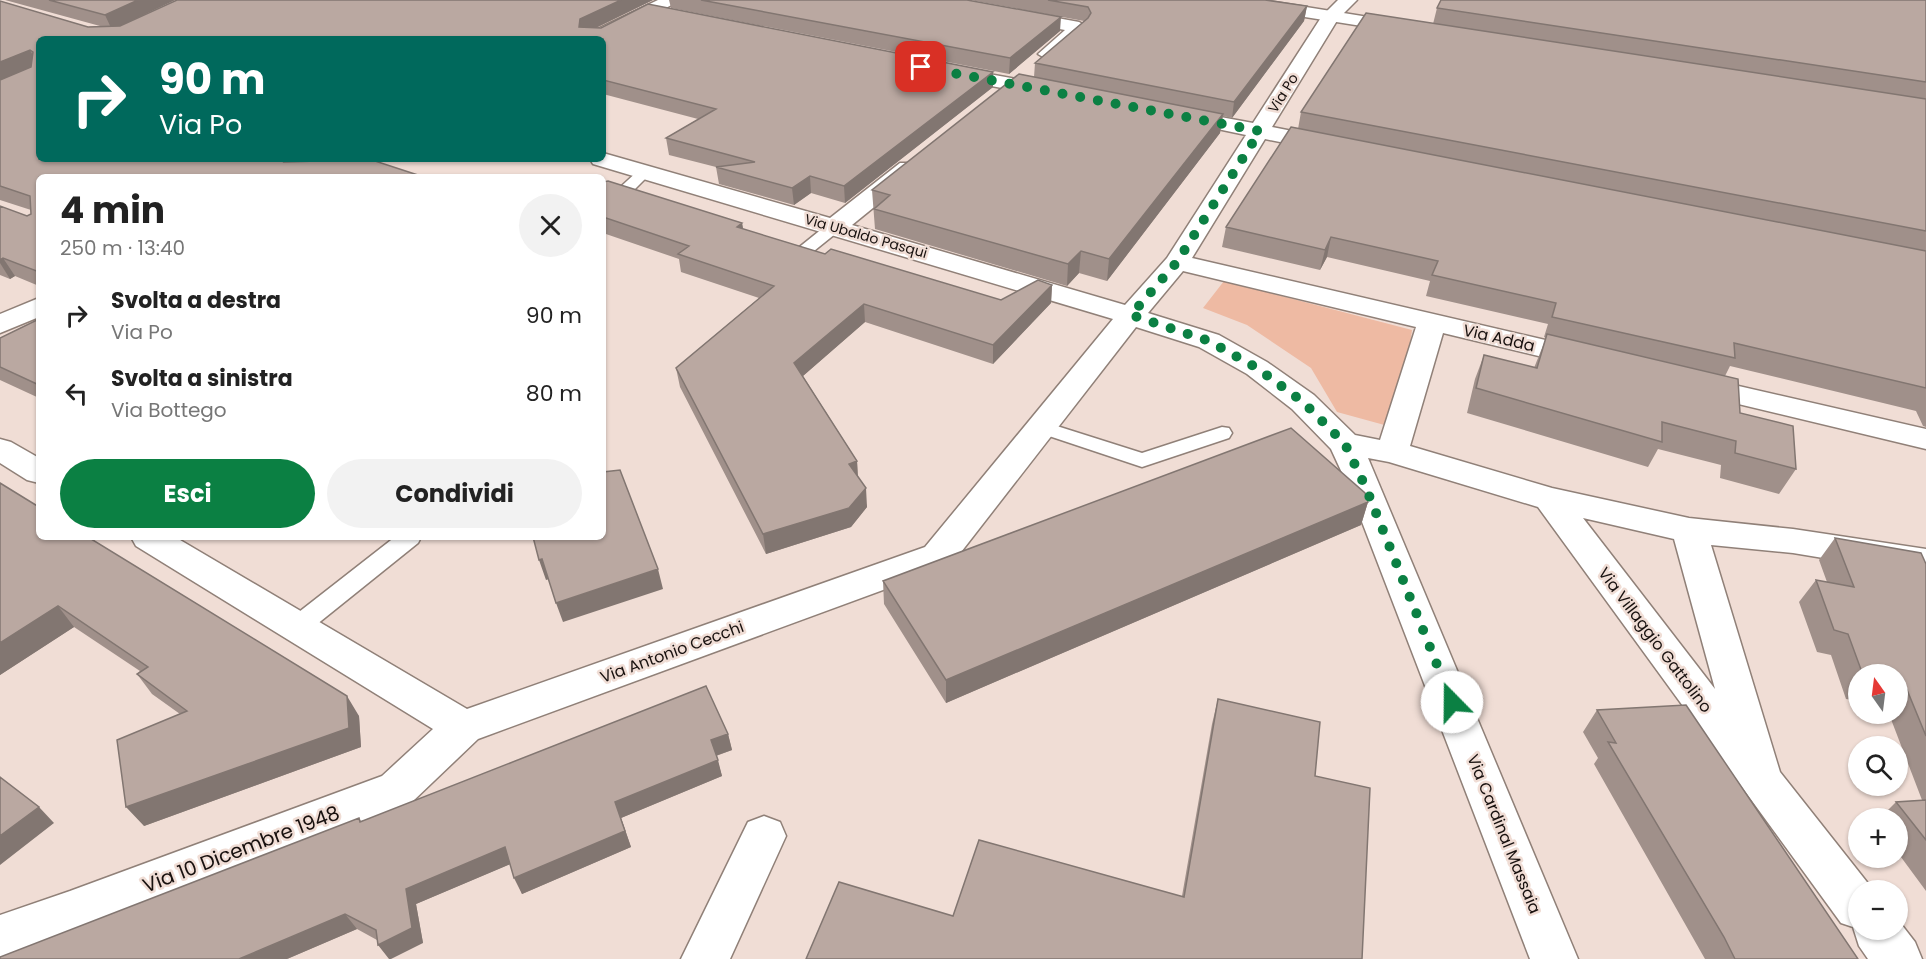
<!DOCTYPE html>
<html lang="it">
<meta charset="utf-8">
<style>
:root{--surface:#fff;--page:#f2f2f2;--text:#222;--muted:#767676;--accent:#0b8043}
body{margin:0;font-family:Poppins,sans-serif;background:var(--page);color:var(--text);height:100vh;display:flex;flex-direction:column;font-size:22px;white-space:nowrap}
*{box-sizing:border-box;margin:0}
p{font-size:20px;color:var(--muted)}
.icon{flex:none;width:33px;height:33px;fill:none;stroke:currentColor;stroke-width:2;stroke-linecap:round;stroke-linejoin:round}
.map{position:relative;flex:1;overflow:hidden}
.drawer{position:absolute;left:36px;top:174px;width:570px;height:366px;display:flex;flex-direction:column;background:var(--surface);border-radius:9px;box-shadow:0 2px 4px #0004}
.drawer>*{flex:none}
.guide{position:absolute;left:36px;top:36px;width:570px;height:126px;border-radius:9px;box-shadow:0 2px 4px #0004;background:#00695c;color:#fff;overflow:hidden}
.needle{width:39px;rotate:346deg}
.controls{position:absolute;left:1848px;top:664px;display:grid;gap:12px}
.controls a{display:grid;place-items:center;width:60px;height:60px;border-radius:50%;background:var(--surface);box-shadow:0 2px 4px #0004;font-size:30px}
.pin{position:absolute;display:grid;place-items:center;width:51px;height:51px;color:#fff;margin:-26px;border-radius:12px;box-shadow:0 3px 9px #0006}
.me{position:absolute;width:66px;margin:-33px;rotate:338deg;stroke-linejoin:round;filter:drop-shadow(0 0 4px #0008)}
.turn{display:flex;align-items:center;gap:21px;height:126px;padding:0 24px;font-size:27px}
.turn .icon{width:78px;height:78px;stroke-width:2.5}
.turn b{display:block;font-size:42px;line-height:51px}
.round{display:grid;place-items:center;flex:none;width:63px;height:63px;border-radius:32px;background:var(--page)}
.head{display:flex;align-items:center;justify-content:space-between;height:102px;padding:0 24px}
h1{font-size:36px;font-weight:700;line-height:45px}
.cta{display:flex;gap:12px;margin-top:auto;padding:12px 24px}
.cta a{flex:1;height:69px;border-radius:36px;background:var(--accent);color:#fff;font-size:24px;font-weight:700;line-height:69px;text-align:center}
.cta a+a{background:var(--page);color:var(--text)}
ul{padding:0;list-style:none}
li{display:flex;align-items:center;gap:18px;height:78px;padding:0 24px}
li div{flex:1}
li b{display:block;font-size:22px}
li em{font-style:normal}
.map>svg:first-child{display:block}
</style>
<div class="map">
<svg width="1926" height="959" viewBox="0 0 1926 959">
<rect width="100%" height="100%" fill="#f0ddd5"/>
<!-- green -->
<path fill="#eebaa3" d="M1224,281l188,49 -13,99 -62,-17 -26,-44 -64,-43 -44,-17z"/>
<g fill="none" stroke-linecap="round" stroke-linejoin="round">
<!-- lane casing -->
<g stroke="#908078" stroke-width="3">
<path id="lane" d="M645,168l7,4 -21,21 15,7 -3,3 -5,2 -23,-7 -3,-3 3,-3 25,-23z
M834,222l6,2 2,3 -2,3 -31,25h-12l-2,-3 2,-3 31,-25z
M1041,421l101,32 80,-26 7,1 3,5 -3,5 -87,29 -108,-36 -3,-4 3,-4z
M395,537h26l-3,6 -112,90 -8,2 -8,-2 -4,-7 4,-7z"/>
</g>
<!-- street casing -->
<g stroke="#908078" stroke-width="3">
<path id="street" d="M920,0h38l121,22 9,5 -33,31 -7,2 -10,-6 27,-24 -136,-25z
M1338,0h19l-19,19 -66,108 66,13 3,5 -3,5 -8,2 -65,-13 -73,119 392,91 10,3 5,6 -5,6 -10,3 -141,-34 -33,113 142,42 137,30 104,11 133,20v26l-133,-22 -82,-8 69,227 94,119h-16v39h40v-10l17,22 7,17h-54l-9,-13 -6,-19 -12,-4 -303,-416 -149,-45 -21,-4 210,501h-48l-181,-471 -18,-39 -39,-40 -45,-35 -48,-27 -63,-20 -185,238 -473,174 -66,63 -342,135 -70,22v-44l70,-24 312,-115 51,-47 -297,-183 -5,-9h44l292,172 458,-162 188,-228 -520,-155 -3,-5h13v-6l227,65 70,-55h16l3,5 -3,5 -64,52 273,80 42,-47 79,-123 -76,-16 -4,-4 4,-4 7,-2 76,14 69,-107zM1183,271l233,56 -36,113 -25,-5 -41,-40 -47,-33 -48,-27 -71,-22zM1583,518l91,21 41,150z
M950,67l100,18 7,2 3,4 -3,4 -7,2 -107,-20 -3,-4 3,-4z
M1695,376l231,53v20l-242,-58 -4,-6 4,-6z
M0,439l11,3 28,16v25l-12,-3 -27,-17z
M764,816l16,6 6,14 -56,123h-49l67,-137z"/>
</g>
<!-- secondary casing -->
<g stroke="#908078" stroke-width="3">
<path id="secondary" d="M658,0h23l-78,41 -20,-2 2,-4z
M1220,0h42l144,23 9,5 -9,5 -177,-28z
M39,298v19l-39,16v-19z"/>
</g>
<!-- lane -->
<use href="#lane" fill="#fff" fill-rule="evenodd"/>
<!-- street -->
<use href="#street" fill="#fff" fill-rule="evenodd"/>
<!-- secondary -->
<use href="#secondary" fill="#fff" fill-rule="evenodd"/>
</g>
<!-- wall -->
<path fill="#a0908a" d="M5,0h170l-56,26 534,-26 -57,28 397,44v15l-148,116 -34,-10 -17,12 -75,-21 -3,-17 -47,-12 -3,-17 32,-19 -95,-25v-55h-564l276,122 54,-2 -330,18v109l-24,-10 -5,3 -10,-4v-69l27,10 4,-2v-4l-31,-10v-199l88,26 12,-1z
M669,0h298l93,31 -51,43 -338,-66z
M970,0h295l42,6 -3,15 -72,97 -9,-2 -3,17 -113,148 -28,-8 -12,13 -192,-57 -3,-39 162,-113 1,-14 49,-42z
M1926,0v427l-3,-1 -7,-15 -186,-45 -5,10 15,37 56,56 -17,25 -59,-16 1,-13 -63,-16 -10,18 -181,-54 8,-34 9,-24 50,13 12,-30 -2,-1 4,-13 -122,-28 4,-15 -103,-24 -7,13 -98,-23 4,-20 72,-98 3,-17 132,-88 4,-16z
M603,182l139,41 1,6 82,25 176,46 51,-15 -1,18 -58,61 -128,-42 -62,54 54,85 1,16 9,30 -16,20 -85,27 -86,-167 -4,-19 83,-70 -78,-26 -2,-13 -76,-26z
M39,319v79l-39,-18v-42z
M0,483l359,233 2,31 -217,79 36,-112 -28,-20 -15,-20 3,-3 -66,-44 -74,48z
M1368,502l-7,23 -415,178 -62,-99 -1,-23z
M1835,538l91,26v327l-28,-38v-34h-19l17,-17 26,-2 -33,-86h9v-39h-40v26l-12,-2 -15,-44 -14,-3 -18,-50 17,-22 11,2 -8,-22z
M1218,699l97,77 47,183 -409,-43 229,-20 30,-172z
M1597,710l261,249h-153l-111,-195 4,-6 -15,-26z
M728,734l4,16 -16,6 6,20 -101,42 10,29 -109,47 -12,-30 -94,40 7,39 -46,-3 -20,-11 -70,30 72,-141 2,3z"/>
<!-- shaded-wall -->
<path fill="#827671" d="M138,0h37l-63,30 -7,-15z
M621,0h32l-70,34 -4,-7 1,-8z
M1307,6l-3,15 -72,97 2,-16z
M1061,17l-1,14 -51,43 1,-16z
M30,50l8,15 -38,16v-19z
M993,72v15l-148,116 -1,-17z
M1223,114l-3,19 -113,148 2,-22z
M286,159h33l-23,11 -12,-8z
M810,176l1,17 -17,12 -2,-17z
M742,223l3,17 -8,-13z
M1331,237l-4,20 -7,13 5,-20z
M1081,251l-2,22 -12,13 1,-22z
M3,258l12,18 -5,3 -10,-16v-3z
M1052,285l-1,18 -58,61v-19z
M864,304l1,18 -69,60 -2,-19z
M857,461l1,20 -9,-17z
M866,488l1,19 -16,20 -85,27 -3,-20z
M1368,502l-7,23 -415,178v-23z
M542,559l7,20 -3,1 -7,-20z
M658,569l5,20 -100,33 -7,-19z
M58,606l16,21 -74,48v-32z
M347,696l12,20 2,31 -217,79 -18,-19z
M728,734l4,16 -17,6 -4,-16z
M718,760l4,16 -101,42 10,29 -109,47 -8,-16 101,-76z
M39,807l15,16 -54,42v-29z
M505,847l8,16 -97,41 7,39 -32,16h-2l-11,-14 28,-56z
M345,914l12,15 -70,30h-48z"/>
<!-- building -->
<path fill="#baa8a1" stroke="#827671" stroke-width="1.5" d="M49,0h89l-33,15z
M177,0h444l-41,19 -1,8 22,1 47,-24 345,68 -149,114 -34,-10 -18,12 -76,-21 39,-5 -89,-24 50,-29 -113,-29v-4l1,-1h-1v-36h-564v120h247l-2,3 35,-1 4,-2h46l55,18h-385v95l-36,-14 -3,2v-54l27,10 4,-2 -1,-18 -30,-10v-106l31,-13 2,-15 -3,-2 -30,12v-61l88,26 32,-1z
M701,0h266l94,17 -51,41z
M1048,0h217l42,6 -73,96 -199,-39 53,-45 3,-5 -3,-6z
M1441,0h485v82l-489,-74z
M1366,13l560,86v132l-625,-119z
M1019,74l204,40 -114,145 -28,-8 -13,13 -194,-55 16,-14 -18,-5z
M1291,127l635,124v137l-192,-45 1,15 -183,-41 4,-14 -124,-28 6,-14 -107,-24 -6,13 -99,-23z
M608,181l134,42 -5,4 88,27 6,-5 170,51 37,-20 14,5 -59,60 -129,-41 -70,59 63,98 -8,3 17,24 -17,20 -86,26 -87,-166 98,-82 -96,-32 11,-8 -86,-29v-35z
M39,319v66l-39,-18v-29z
M1547,334l191,45 2,34 53,13 3,43 -61,-16 1,-12 -74,-19v20l-186,-54 8,-33 53,13z
M1291,428l74,65 3,9 -422,178 -63,-99z
M620,470l38,99 -102,34 -14,-44 -3,1 -6,-23h70v-65z
M0,483l39,24v30h49l259,159 2,32 -223,79 -9,-67 70,-29 -50,-37 11,-7 -90,-61 -58,37z
M1835,538l86,15 5,11v172l-21,-51 -7,-1v-9h-35l-15,-41 -14,-4 -18,-50 38,7z
M706,686l22,48 -17,6 7,20 -103,42 10,29 -111,47 -9,-31 -99,42 6,39 -34,17 -2,-15 -31,-16 -106,45h-239v-2l359,-139 1,4z
M1218,699l102,23 -5,54 55,12 -8,171h-556l33,-77 114,34 26,-76 205,57z
M1686,705l172,254h-123l-11,-22 -116,-195 8,1 -19,-33z
M0,777l39,30 -39,29z
M1926,800v40l-30,-38z"/>
<g fill="none" stroke-linecap="round" stroke-linejoin="round">
<!-- route -->
<path stroke="#0b8043" stroke-width="10" stroke-dasharray="0 18" d="M921,67l339,64 -83,131 -46,53 78,26 48,27 46,34 42,42 21,44 86,214"/>
</g>
<g text-anchor="middle" dominant-baseline="central" stroke-width="5" stroke-linejoin="round" paint-order="stroke">
<!-- far-street labels -->
<g font-size="14" fill="#18110f" stroke="#f0ddd5">
<text transform="translate(1283 93) rotate(-58)">Via Po</text>
<text transform="translate(866 236) rotate(16)">Via Ubaldo Pasqui</text>
</g>
<!-- street labels -->
<g font-size="16" fill="#18110f" stroke="#f0ddd5">
<text transform="translate(1499 338) rotate(13)">Via Adda</text>
<text transform="translate(1655 640) rotate(53)">Via Villaggio Gattolino</text>
<text transform="translate(672 652) rotate(-20)">Via Antonio Cecchi</text>
<text transform="translate(1504 834) rotate(68)">Via Cardinal Massaia</text>
</g>
<!-- near-street labels -->
<g font-size="20" fill="#18110f" stroke="#f0ddd5">
<text transform="translate(241 849) rotate(-21)">Via 10 Dicembre 1948</text>
</g>
</g>
</svg>
<div class="controls">
<a><svg class="needle" viewBox="-14 -14 28 28"><path d="M0-13l5 13h-10z" fill="#e53935"/><path d="M0 13l5-13h-10z" fill="#767676"/></svg></a>
<a><svg class="icon" aria-label="search" viewBox="0 0 24 24"><circle cx="10" cy="10" r="6"/><path d="M15 15l6 6"/></svg></a>
<a>+</a>
<a>−</a>
</div>
<div class="pin" style="left:921px;top:67px;background:#d93025"><svg class="icon" aria-label="arrive" viewBox="0 0 24 24"><path d="M6 21V4h12l-3 4 3 4H6"/></svg></div>
<svg class="me" style="left:1452px;top:702px" viewBox="-20 -20 40 40"><circle r="19" fill="#fff"/><path d="M0-13L10 11 0 6-10 11z" fill="#0b8043"/></svg>
<div class="guide">
<div class="turn"><svg class="icon" aria-label="right" viewBox="0 0 24 24"><path d="M7 20v-9h11M14 6l5 5-5 5"/></svg><div><b>90 m</b>Via Po</div></div>
</div>
<section class="drawer">
<div class="head"><div><h1>4 min</h1><p>250 m · 13:40</p></div><a class="round"><svg class="icon" aria-label="close" viewBox="0 0 24 24"><path d="M6 6l12 12M18 6L6 18"/></svg></a></div>
<ul>
<li><svg class="icon" aria-label="right" viewBox="0 0 24 24"><path d="M7 20v-9h11M14 6l5 5-5 5"/></svg><div><b>Svolta a destra</b><p>Via Po</p></div><em>90 m</em></li>
<li><svg class="icon" aria-label="left" viewBox="0 0 24 24"><path d="M17 20v-9H6M10 6l-5 5 5 5"/></svg><div><b>Svolta a sinistra</b><p>Via Bottego</p></div><em>80 m</em></li>
</ul>
<div class="cta"><a>Esci</a><a>Condividi</a></div>
</section>
</div>
